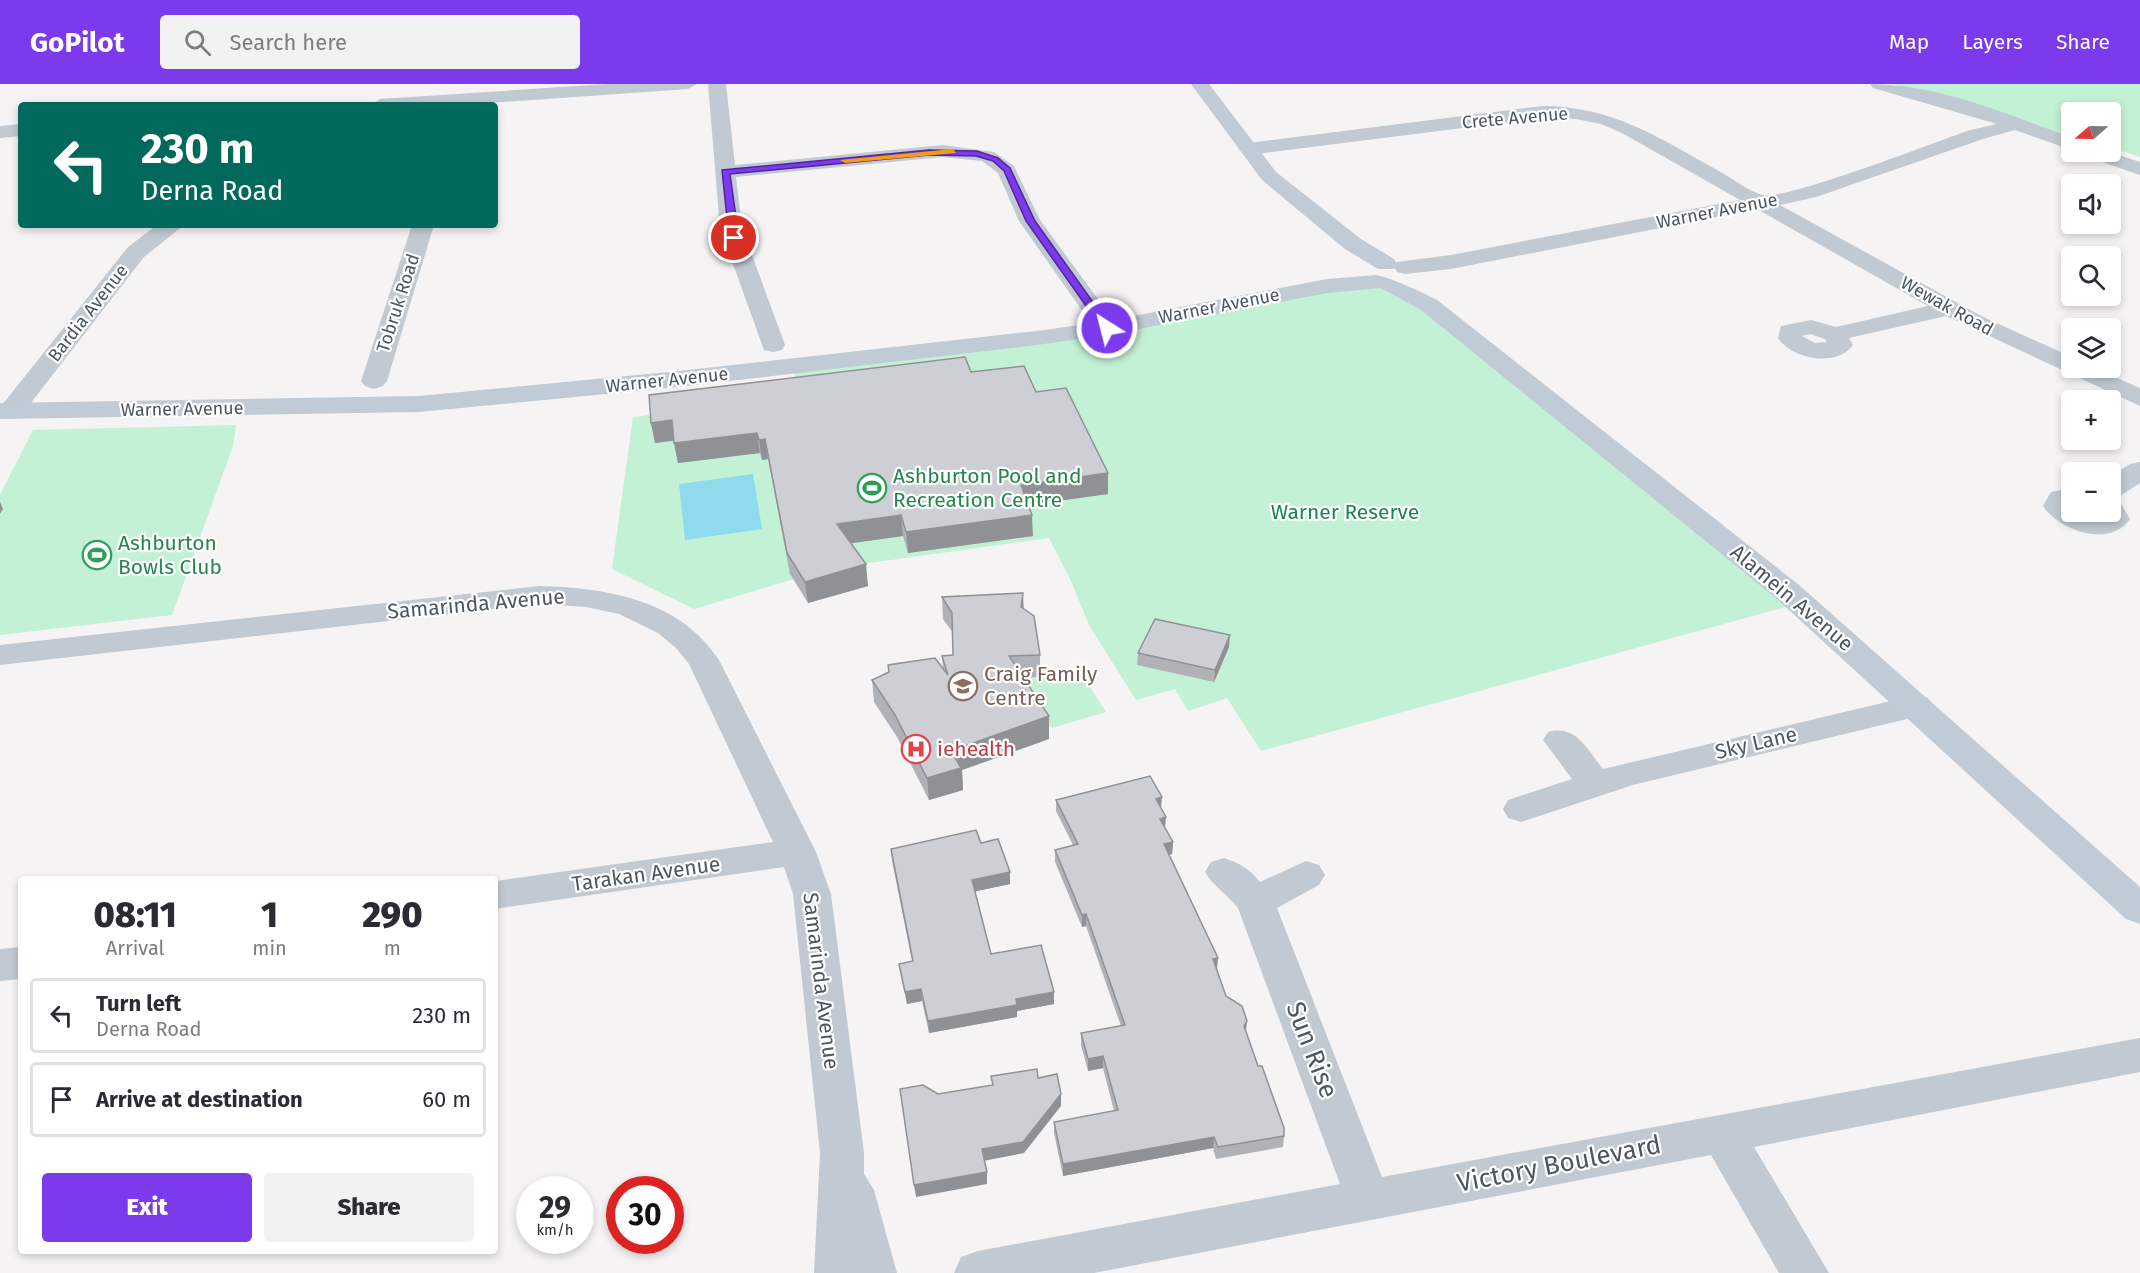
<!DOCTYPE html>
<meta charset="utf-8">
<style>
:root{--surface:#fff;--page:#f2f2f3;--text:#2b2b33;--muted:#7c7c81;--line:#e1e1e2;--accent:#7c3aed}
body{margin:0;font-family:"Fira Sans",sans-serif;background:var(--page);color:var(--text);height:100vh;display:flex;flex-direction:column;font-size:22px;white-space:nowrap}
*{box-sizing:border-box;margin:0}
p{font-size:20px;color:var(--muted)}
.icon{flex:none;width:33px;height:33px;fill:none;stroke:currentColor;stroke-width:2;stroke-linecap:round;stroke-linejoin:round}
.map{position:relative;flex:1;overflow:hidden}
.drawer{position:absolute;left:18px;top:792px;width:480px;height:378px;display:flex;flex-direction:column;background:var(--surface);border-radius:6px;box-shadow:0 3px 9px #0003}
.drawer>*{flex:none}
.hud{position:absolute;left:18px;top:18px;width:480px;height:126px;border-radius:6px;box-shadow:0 3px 9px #0003;background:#00695c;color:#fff;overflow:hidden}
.needle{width:39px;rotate:250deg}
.tools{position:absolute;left:2061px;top:18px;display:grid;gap:12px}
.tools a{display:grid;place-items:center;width:60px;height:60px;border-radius:6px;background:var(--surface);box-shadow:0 3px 9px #0003;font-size:30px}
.speed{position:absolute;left:516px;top:1092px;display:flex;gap:12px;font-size:30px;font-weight:700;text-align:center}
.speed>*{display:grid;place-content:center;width:78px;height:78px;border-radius:50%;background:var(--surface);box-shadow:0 3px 9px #0003;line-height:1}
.speed small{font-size:15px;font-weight:400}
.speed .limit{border:9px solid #d22;background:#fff;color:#111}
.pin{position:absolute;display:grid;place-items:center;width:51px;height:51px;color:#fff;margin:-26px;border:3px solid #fff;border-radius:50%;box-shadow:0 2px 6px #0007}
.me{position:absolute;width:66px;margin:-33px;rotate:324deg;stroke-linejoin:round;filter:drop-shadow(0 0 4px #0008)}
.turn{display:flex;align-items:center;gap:21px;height:126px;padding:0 24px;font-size:27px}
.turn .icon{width:78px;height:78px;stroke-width:2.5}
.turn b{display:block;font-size:42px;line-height:51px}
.eta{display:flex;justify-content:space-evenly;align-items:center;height:102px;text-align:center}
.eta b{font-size:36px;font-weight:800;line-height:42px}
.primary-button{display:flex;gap:12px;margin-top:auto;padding:12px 24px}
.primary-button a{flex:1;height:69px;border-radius:6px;background:var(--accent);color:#fff;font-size:24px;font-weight:800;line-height:69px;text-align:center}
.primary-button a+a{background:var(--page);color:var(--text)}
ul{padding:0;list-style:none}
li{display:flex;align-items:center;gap:18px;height:75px;margin:0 12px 9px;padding:0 12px;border:3px solid var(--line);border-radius:6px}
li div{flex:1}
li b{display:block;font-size:22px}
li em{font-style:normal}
header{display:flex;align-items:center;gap:36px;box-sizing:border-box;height:84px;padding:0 30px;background:var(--accent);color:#fff}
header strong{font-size:28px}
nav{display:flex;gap:33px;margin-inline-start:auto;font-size:21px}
.search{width:420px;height:54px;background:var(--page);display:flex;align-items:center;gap:15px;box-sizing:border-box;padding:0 21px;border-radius:6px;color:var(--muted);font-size:22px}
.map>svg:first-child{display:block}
</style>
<header>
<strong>GoPilot</strong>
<div class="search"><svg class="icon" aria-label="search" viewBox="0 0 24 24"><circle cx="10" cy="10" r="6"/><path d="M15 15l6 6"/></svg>Search here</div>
<nav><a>Map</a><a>Layers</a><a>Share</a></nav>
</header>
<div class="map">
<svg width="2140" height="1189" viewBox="0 0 2140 1189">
<rect width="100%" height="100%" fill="#f5f3f3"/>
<!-- green -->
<path fill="#c3f1d5" d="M1893,0h247v73l-29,-10 -1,-35h-38l-1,28z
M1381,203l20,6 388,313 -528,145 -34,-53 -39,13 -13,-22 -39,11 -46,-73 -20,-48 -21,-41 -222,31 -133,40 -82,-40 21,-152 165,-20 -3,-24 550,-85z
M236,341l-3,21 -61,169 -172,20v-140l33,-65z
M1082,591l24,37 -54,16 -26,-24 -5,-26z"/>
<!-- water -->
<path fill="#90daee" d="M753,390l9,55 -77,11 -6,-56z"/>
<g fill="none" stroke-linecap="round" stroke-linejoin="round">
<!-- street -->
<path fill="#c1cad2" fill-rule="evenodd" d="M607,0h90l-9,5 -226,16h-91l9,-6z
M708,0h18l9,81 208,-20 51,7 20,14 26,54 79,108 -3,5 -9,2 -9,-2 -79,-112 -21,-48 -16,-12 -39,-4 -207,20 6,51 43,117 -3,5 -9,2 -9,-2 -44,-122z
M1870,0c68,0 136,30 200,53l2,6 -9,4 -48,-17 -32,9 -167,58 -36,8 203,112 89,40v11h22l46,20v18l-194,-90 -97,22 4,7c-16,23 -61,14 -75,-7l3,-12 30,-6 25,7 92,-21 -171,-97 -306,60 -46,5 -8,-2 -3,-5 3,-5 54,-7 289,-55 -118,-67 -21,-9 -25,-5 -34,-1 -293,37 -7,-2 -3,-4 3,-4 7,-2 293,-37c71,0 117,32 177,65 13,7 29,20 43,24 23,6 176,-54 208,-65l27,-6 -124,-36zM1810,250l15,5 2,3 -12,1 -13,-7z
M21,40v12l-21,2v-12z
M2082,68h28l30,10v13l-55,-19z
M157,141h27l-40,32 -124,160 -9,2 -9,-2v-12l126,-158z
M412,141h22l-47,156 -4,5 -9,3 -9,-3 -4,-5z
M2140,378v21l-20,13 -10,2v-21l20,-13z
M2072,404v24l27,4 -2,-4h13v-13l10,3 10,17c-21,30 -71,11 -87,-13l8,-14z
M539,502c68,2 140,13 180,74l97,192 15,42 33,259v21l10,16 23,83h-83l6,-120 -27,-259 -9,-27 -289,42v-28l278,-39 -84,-178 -13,-16 -18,-15 -39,-19 -33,-7 -47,-3 -539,61v-20z
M1916,611l12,3 5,8 -5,8 -295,71 -112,37 -13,-4 -5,-9 5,-9 64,-21 -29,-39 5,-8c28,-8 39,17 55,37z
M1224,774c15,5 26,11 36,24l46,-21 13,4 6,10 -6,10 -42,23 105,269 758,-139v34l-386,75 75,126h-50l-68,-118 -617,118h-140l7,-16 17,-6 362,-67 -102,-276c-10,-13 -25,-22 -33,-36l6,-10z
M21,863v32l-21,2v-32z"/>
<!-- secondary -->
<path fill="#c1cbd6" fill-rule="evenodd" d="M1191,0h18l67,88 85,67 33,20 3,5 -3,5h-16l-33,-20 -83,-69z
M1376,191c21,5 41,15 61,25l362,285 341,302v37l-14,-5 -349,-320 -356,-289 -40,-22 -54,5 -220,42 -70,10 -358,42 -260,25 -419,7v-16l419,-7 260,-25 358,-40 70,-10 220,-42z"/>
</g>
<!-- wall -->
<path fill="#b0b2b7" d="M971,288l65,20 72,81v21l-80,11 5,31 -125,17 -5,-17 -52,7 17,43 -60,17 -18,-29 -22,-115 -6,1 -2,-7 -82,10 -4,-22 -19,2 -4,-20z
M942,513l82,12 16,46v22l-17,1 26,38v23l-87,31 1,20 -34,10 -32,-63 -23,-35 -2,-22 71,-11 -1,-13 11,-1v-22l-10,-14z
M1229,563l-15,35 -77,-17 1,-12z
M1056,716l105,9 4,19 8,14 -1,12 -3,1 48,114 9,27 20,36 38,104 -1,11 -67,12 -3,-11 -150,28 -9,-43v-11l60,-11 -11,-43 -15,3 -7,-26v-12l40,-7 -35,-100 -4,1 -27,-65v-12l18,-5 -17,-34z
M981,759l29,29v12l-35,7 16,63 63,50 -37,7v6l-88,16 -7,-32 -15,3 -6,-28 -2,-12 13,-3 -20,-100 -1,-12z"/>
<!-- shaded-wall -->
<path fill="#909195" d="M672,336l3,20 -20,3 -4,-20z
M757,349l3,20 -82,10 -4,-20z
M765,355l3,20 -6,1 -3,-20z
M1108,389v21l-87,12v-21z
M0,418l3,7 -3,5z
M901,431l2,21 -64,9 -2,-21z
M1032,431l1,21 -125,17 -2,-21z
M866,480l2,22 -60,17 -3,-21z
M1023,509l1,22 -3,-8z
M1230,551l-1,12 -15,35 1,-12z
M1049,632v23l-87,31 1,20 -34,10 -2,-22 24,-27z
M1162,713l-1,12 -5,-10z
M1166,733l-1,12 -5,-10z
M1173,758l-1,12 -9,2 1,-12z
M1010,788v12l-37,8 -1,-12z
M1086,830v12l-4,1v-12z
M1218,874l-1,12 -4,-11z
M921,905l1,12 -15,3 -2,-12z
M1054,908v12l-37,7v6l-88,16 -1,-12 88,-22z
M1247,937l-1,12 -2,-7z
M1103,972v12l-15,3v-12z
M1061,1010v12l-37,47 -41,8 -1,-12z
M1214,1053l-1,11 -150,28v-12z
M987,1088v12l-71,13 -2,-12z"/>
<!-- building -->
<path fill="#cdcfd5" stroke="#909195" stroke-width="1.5" d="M965,273l6,15 53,-6 12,26 30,-4 42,85 -87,12 11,30 -126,17 -5,-17 -64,9 29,40 -61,18 -18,-29 -22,-114 -6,1 -2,-7 -83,10 -2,-23 -21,3 -2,-28z
M1023,509l-2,14 13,9 6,39 -31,1 40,60 -98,35 10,17 -34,10 -32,-63 -23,-35 17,-8 -1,-7 47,-7 13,17 -6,-19 11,-1 -1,-42 -10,-16z
M1155,535l75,16 -15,35 -77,-17z
M1150,692l12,21 -6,2 10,18 -6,2 13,23 -9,2 54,114 -5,1 13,37 16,10 5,15 -3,5 14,40h4l22,62v8l-66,11 -4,-10 -151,27 -9,-42 64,-12 -15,-54 -15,3 -7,-26 44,-8 -39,-111 -4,1 -27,-65 23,-6 -22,-44z
M976,746l5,13 17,-4 12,33 -38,8 19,74 50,-9 13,47 -38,7 1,6 -89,16 -7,-32 -16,3 -6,-28 14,-3 -22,-112z
M1037,985l1,9 19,-4 4,20 -38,48 -41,7 5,23 -73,13 -14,-96 23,-4 15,9 55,-9 -2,-9z"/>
<!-- route -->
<path fill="#7c3aed" stroke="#51269a" stroke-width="1.5" d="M929,66l48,1 21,7 12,10 25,53 75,105v4h-7l-77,-109 -22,-50 -11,-10 -17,-5 -47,-1 -199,19 9,64 -5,3 -5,-3 -7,-68z"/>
<!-- slow -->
<path fill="#f59e0b" d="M953,65l3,4 -111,10 -5,-3z"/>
<!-- icons -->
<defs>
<g id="stadium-ring" transform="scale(1.5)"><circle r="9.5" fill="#fff" stroke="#2e9e5b" stroke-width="1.5"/><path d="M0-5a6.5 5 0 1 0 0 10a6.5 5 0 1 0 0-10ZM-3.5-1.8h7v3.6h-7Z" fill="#2e9e5b"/></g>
<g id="school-ring" transform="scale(1.5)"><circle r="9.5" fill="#fff" stroke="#8d6e63" stroke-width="1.5"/><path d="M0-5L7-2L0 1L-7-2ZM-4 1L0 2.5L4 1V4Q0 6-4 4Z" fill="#8d6e63"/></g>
<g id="hospital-ring" transform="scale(1.5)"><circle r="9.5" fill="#fff" stroke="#e0444e" stroke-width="1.5"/><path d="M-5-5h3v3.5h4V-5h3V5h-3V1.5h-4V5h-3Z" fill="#e0444e"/></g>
</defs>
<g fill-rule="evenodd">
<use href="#stadium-ring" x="872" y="404"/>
<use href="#stadium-ring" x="97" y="471"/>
<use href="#school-ring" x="963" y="602"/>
<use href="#hospital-ring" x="916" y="665"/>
</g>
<g text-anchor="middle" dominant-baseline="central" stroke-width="4.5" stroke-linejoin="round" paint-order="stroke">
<!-- far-street labels -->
<g font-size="18" fill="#4a5661" stroke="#fff">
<text transform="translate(1515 34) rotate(-5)">Crete Avenue</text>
<text transform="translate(1717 127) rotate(-11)">Warner Avenue</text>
<text transform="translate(398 219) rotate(-72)">Tobruk Road</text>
<text transform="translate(1219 222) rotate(-11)">Warner Avenue</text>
<text transform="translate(1947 222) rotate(29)">Wewak Road</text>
<text transform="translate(88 229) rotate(-52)">Bardia Avenue</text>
<text transform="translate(667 296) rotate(-6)">Warner Avenue</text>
<text transform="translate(182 325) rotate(-1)">Warner Avenue</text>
</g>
<!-- leisure labels -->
<g font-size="21" fill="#27864d" stroke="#fff" text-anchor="start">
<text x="893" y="392">Ashburton Pool and<tspan x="893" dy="24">Recreation Centre</tspan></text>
<text x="118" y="459">Ashburton<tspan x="118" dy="24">Bowls Club</tspan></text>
</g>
<!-- park labels -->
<g font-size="21" fill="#17864f" stroke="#fff">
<text x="1345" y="428">Warner Reserve</text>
</g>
<!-- street labels -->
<g font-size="21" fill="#4a5661" stroke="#fff">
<text transform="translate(1792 514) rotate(40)">Alamein Avenue</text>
<text transform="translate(476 520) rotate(-5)">Samarinda Avenue</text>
<text transform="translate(1756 659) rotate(-13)">Sky Lane</text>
<text transform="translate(646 790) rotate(-8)">Tarakan Avenue</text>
<text transform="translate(821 897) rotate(83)">Samarinda Avenue</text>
</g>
<!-- education labels -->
<g font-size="21" fill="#785e54" stroke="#fff" text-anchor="start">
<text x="984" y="590">Craig Family<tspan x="984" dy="24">Centre</tspan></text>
</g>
<!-- health labels -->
<g font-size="21" fill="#be3a42" stroke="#fff" text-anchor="start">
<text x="937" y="665">iehealth</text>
</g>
<!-- near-street labels -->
<g font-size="26" fill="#4a5661" stroke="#fff">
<text transform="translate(1312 966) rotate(69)">Sun Rise</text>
<text transform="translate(1559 1080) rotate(-11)">Victory Boulevard</text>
</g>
</g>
</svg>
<div class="tools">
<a><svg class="needle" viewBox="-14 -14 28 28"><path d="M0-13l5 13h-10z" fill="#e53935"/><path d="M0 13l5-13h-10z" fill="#7c7c81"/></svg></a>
<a><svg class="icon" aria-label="sound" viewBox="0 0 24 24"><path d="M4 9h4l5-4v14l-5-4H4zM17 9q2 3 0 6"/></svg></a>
<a><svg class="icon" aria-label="search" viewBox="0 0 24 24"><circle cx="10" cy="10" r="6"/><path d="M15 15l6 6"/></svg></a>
<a><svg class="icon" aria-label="layers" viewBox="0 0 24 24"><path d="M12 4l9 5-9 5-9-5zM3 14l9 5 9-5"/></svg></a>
<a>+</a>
<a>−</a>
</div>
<div class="speed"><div>29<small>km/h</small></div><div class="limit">30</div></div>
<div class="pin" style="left:734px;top:154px;background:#d93025"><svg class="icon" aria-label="arrive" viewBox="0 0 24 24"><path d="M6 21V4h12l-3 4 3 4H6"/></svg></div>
<svg class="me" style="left:1107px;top:244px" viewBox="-20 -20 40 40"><circle r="17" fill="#7c3aed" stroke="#fff" stroke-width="3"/><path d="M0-11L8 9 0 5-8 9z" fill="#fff"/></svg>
<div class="hud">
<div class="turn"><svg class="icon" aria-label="left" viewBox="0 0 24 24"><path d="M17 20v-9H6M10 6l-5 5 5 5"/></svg><div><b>230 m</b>Derna Road</div></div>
</div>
<section class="drawer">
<div class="eta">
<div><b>08:11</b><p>Arrival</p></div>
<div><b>1</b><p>min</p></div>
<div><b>290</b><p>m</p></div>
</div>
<ul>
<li><svg class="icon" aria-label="left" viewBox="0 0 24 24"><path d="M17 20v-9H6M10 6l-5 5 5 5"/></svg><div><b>Turn left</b><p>Derna Road</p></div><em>230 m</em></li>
<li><svg class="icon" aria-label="arrive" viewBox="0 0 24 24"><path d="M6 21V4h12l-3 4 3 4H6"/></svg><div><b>Arrive at destination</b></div><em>60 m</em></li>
</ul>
<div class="primary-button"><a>Exit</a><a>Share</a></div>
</section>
</div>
